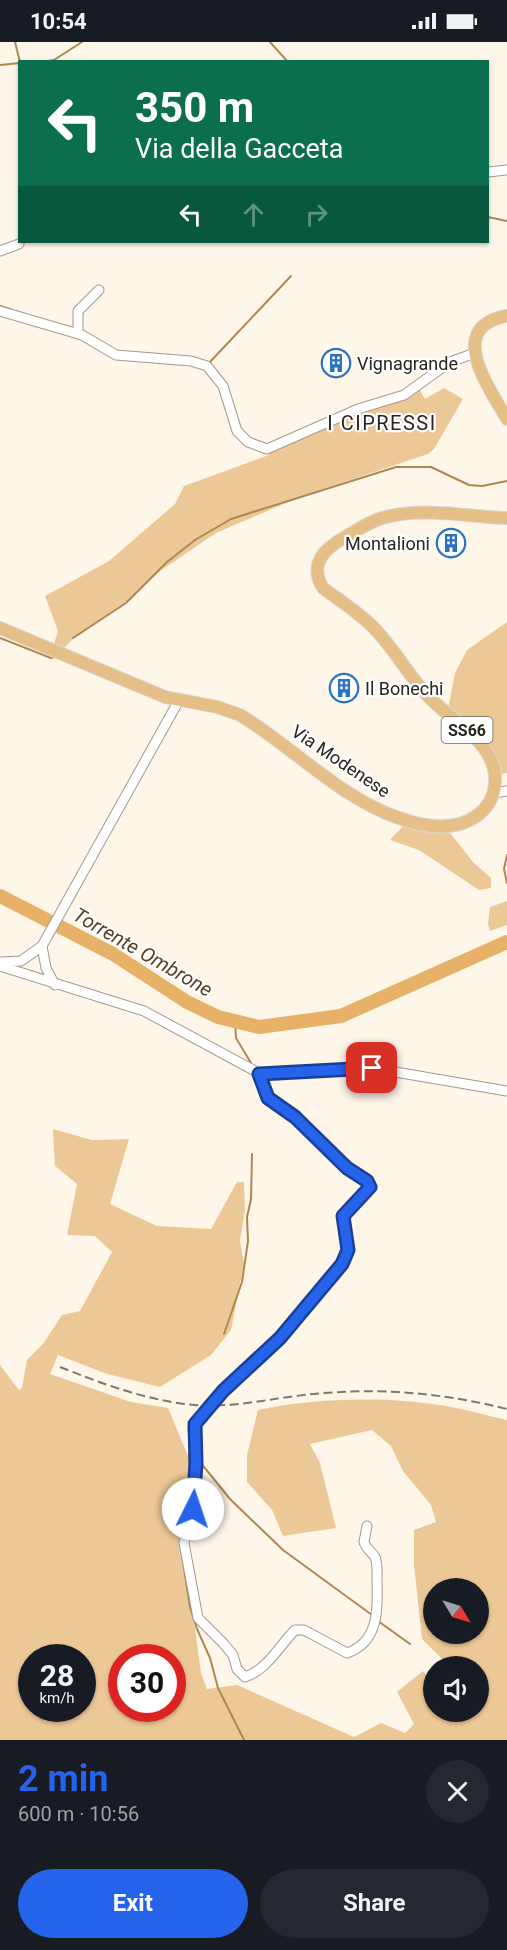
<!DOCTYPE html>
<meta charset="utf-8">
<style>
:root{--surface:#171b24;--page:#242831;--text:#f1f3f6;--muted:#9ea1a6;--accent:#2563eb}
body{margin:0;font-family:Roboto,sans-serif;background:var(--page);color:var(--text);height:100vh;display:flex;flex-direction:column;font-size:22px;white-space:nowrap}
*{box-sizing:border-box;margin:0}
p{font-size:20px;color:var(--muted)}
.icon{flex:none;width:33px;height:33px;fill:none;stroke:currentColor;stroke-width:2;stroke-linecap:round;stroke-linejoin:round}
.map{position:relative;height:1698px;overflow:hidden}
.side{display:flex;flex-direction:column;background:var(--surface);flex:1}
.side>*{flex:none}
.guide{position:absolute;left:18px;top:18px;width:471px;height:183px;border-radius:0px;box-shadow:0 2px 4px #0004;background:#0b6e4f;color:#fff;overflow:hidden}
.needle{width:39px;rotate:128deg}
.tools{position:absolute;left:423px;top:1536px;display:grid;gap:12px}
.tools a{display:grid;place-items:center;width:66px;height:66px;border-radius:50%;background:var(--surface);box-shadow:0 2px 4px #0004;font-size:30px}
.speed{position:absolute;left:18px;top:1602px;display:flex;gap:12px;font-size:30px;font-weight:700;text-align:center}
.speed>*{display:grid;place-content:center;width:78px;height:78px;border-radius:50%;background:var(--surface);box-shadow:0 2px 4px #0004;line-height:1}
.speed small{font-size:15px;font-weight:400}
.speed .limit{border:9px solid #d22;background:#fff;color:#111}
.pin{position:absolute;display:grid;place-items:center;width:51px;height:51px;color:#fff;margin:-26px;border-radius:12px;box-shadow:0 3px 9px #0006}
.me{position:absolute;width:66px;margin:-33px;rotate:4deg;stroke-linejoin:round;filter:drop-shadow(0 0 4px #0008)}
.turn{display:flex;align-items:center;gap:21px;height:126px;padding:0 18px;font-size:27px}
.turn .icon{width:78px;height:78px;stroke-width:2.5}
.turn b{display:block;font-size:42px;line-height:51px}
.lanes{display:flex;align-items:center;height:57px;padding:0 18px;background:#0003;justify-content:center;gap:30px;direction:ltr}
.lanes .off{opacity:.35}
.round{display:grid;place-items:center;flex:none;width:63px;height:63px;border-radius:32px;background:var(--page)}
.headline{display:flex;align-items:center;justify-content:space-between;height:102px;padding:0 18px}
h1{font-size:36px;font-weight:700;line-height:45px;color:var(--accent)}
.primary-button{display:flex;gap:12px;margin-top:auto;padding:12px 18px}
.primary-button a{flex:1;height:69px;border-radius:36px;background:var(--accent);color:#fff;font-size:24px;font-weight:700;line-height:69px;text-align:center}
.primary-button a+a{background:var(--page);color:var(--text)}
.status{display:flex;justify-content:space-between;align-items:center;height:42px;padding:0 30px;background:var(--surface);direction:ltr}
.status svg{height:16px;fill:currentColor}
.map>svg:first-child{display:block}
</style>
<div class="status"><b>10:54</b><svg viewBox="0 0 49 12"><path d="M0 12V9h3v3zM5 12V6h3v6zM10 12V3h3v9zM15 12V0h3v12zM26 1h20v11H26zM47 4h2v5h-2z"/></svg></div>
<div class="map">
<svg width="507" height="1698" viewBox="0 0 507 1698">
<rect width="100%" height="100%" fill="#fff6ea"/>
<!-- green -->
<path fill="#edc897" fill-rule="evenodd" d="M418,345l7,12 19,-11 19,11 -29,50 -6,5 -126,42 -86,37 -56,38 -34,32 -50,33 -17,17 -7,-3 6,-19 -13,-35 64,-35 66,-57 9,-18 85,-31 -2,-6z
M507,580v151l-11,2 -5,-13 -44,-48 8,-41 12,-23z
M404,783l44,5 25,32 18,16v10l-12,2 -60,-40 -29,-10z
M507,859v24l-17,6 -2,-7 2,-17z
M53,1087l39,11 37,-1 -19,65 47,22 54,3 26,-47h7l1,28 -5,30 4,24 -13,66 -20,25 -51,32 -53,-13 -49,-19 -8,19 81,28 37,6 20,48 2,53 -11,23 2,27 10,39 10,75 6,16 30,-4 117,52 27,-14 24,10 9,-9 -17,-32 26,-21 10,13 1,28h44v-46h-29l-27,-27 -8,-74v-35l22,-8 -5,-17 -28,-34 -12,-25 -19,-16 -62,14 10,19 16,65 -53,8 -11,-26 -25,-28v-27l11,-45c51,-12 129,-14 181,-5 23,3 45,10 68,15v320h-507v-375l19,25 3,-2 5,-28 16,-16 19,-29 18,-4 32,-59 -17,-16 -28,-1 10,-51 -22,-18zM434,1546h44v46h-44zM32,1616h50v50h-50zM122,1616h50v50h-50z"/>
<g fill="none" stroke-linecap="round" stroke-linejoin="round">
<!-- stream -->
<path stroke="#ae8751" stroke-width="2" d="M15,0l5,20
M270,0l18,20
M42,20l12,-2 28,-18
M0,23l20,-2
M488,175l19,4
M0,264l10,3
M209,321l82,-87
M0,596l51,20 4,-1
M73,596l53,-35 41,-41 28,-22 36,-21 165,-52h35l38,18 13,1 25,-5
M507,813l-3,14 3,14
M235,980l1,16 15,25
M224,1292l18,-52 6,-41 -1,-24 4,-18 1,-45
M189,1412l1,33
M200,1420l30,37 53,51 89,65
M181,1507l9,58 7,22 13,29 8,30 26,52
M378,1579l32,23"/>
<!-- river -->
<path stroke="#e7b167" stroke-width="14" d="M0,854l113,58 74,48 31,15 41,10 82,-11 166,-74"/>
<!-- minor casing -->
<g stroke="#a3998c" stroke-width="11">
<path id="minor" d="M488,130l19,-2
M0,209l19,-7
M0,269l82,24 34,20 75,6 16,5 16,20 14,45 11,11 19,7 91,-40 46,-14 46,-33 25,-9
M78,292v-23l21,-21
M494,751l13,-2
M42,904l4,22 9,17
M0,920l21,-1 21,-15 136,-244
M0,924l144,45 115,62 113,-5 135,23
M259,1031l9,25 27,19 52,52 20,12 3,6 -27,29 5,34 -6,14 -62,74 -57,53 -30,37 3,35 -3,46 -9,34 14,75 25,25 10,12 4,14 8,8c22,-7 34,-31 50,-47h9l43,23c32,-11 31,-44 30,-72 0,-7 1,-17 -2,-24 -3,-5 -9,-8 -11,-15l3,-16"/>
</g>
<!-- major casing -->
<g stroke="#d8d8d7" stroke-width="14">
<path id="major" d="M507,274c-63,11 -17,73 0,103
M0,586l165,69 52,10 23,8c53,32 100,83 159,103 25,9 56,14 79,-3 10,-8 16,-18 17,-31 4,-41 -45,-63 -69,-90 -19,-21 -33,-47 -53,-67 -15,-15 -34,-27 -50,-39 -12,-19 -4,-34 14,-46 14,-8 29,-19 45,-24 42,-12 83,-1 125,0"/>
</g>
<!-- minor -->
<use href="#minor" stroke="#fff" stroke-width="9"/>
<!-- major -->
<use href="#major" stroke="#e5bf85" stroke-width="12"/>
<!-- rail -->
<path stroke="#7d776f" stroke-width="2" stroke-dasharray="9 4.5" stroke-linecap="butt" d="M60,1325c43,17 88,34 135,38 36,3 73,-6 109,-10 69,-8 135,-3 203,14"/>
</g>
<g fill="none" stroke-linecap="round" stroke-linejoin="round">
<!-- route casing -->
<g stroke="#184099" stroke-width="15">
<path id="route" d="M193,1467l3,-46 -1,-39 28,-33 57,-53 62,-74 6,-14 -5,-34 27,-29 -3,-6 -20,-13 -52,-51 -27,-19 -9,-24 113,-6"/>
</g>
<!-- route -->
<use href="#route" stroke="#2563eb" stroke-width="10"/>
</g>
<!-- icons -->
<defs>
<g id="building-ring" transform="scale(1.5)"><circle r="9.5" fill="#fff" stroke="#2a72c2" stroke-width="1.5"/><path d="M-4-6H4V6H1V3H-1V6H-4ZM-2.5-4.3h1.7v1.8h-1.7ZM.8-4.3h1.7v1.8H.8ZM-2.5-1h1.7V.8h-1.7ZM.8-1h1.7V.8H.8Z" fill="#2a72c2"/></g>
</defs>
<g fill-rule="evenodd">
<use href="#building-ring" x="336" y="321"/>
<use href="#building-ring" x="451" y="501"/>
<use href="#building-ring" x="344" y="646"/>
</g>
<g text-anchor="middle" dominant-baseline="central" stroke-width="4.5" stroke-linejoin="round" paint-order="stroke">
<!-- shield labels -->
<rect fill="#fff" stroke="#686662" stroke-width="1.5" x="441.5" y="675" width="51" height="26" rx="4.5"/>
<g font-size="16" font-weight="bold" fill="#28241f">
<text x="467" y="688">SS66</text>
</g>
<!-- poi labels -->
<g font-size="18" fill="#28241f" stroke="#fff" text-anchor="start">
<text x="357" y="321">Vignagrande</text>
<text x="430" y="501" text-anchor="end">Montalioni</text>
<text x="365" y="646">Il Bonechi</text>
</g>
<!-- street labels -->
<g font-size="18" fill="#28241f" stroke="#fff">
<text transform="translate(341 719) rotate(34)">Via Modenese</text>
</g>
<!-- neighbourhood labels -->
<g font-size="20" letter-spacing="1.5" fill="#28241f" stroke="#fff">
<text x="382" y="381">I CIPRESSI</text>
</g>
<!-- water labels -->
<g font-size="20" font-style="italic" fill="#574020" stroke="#fff">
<text transform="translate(143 910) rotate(30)">Torrente Ombrone</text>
</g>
</g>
</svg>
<div class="tools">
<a><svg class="needle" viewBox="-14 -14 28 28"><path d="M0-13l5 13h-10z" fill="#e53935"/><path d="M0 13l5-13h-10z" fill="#9ea1a6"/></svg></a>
<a><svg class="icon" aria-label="sound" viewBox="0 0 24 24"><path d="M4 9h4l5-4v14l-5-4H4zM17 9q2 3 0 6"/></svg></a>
</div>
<div class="speed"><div>28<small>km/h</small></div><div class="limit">30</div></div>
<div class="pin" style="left:372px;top:1026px;background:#d93025"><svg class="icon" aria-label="arrive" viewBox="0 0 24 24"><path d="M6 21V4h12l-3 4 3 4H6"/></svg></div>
<svg class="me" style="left:193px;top:1467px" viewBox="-20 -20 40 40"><circle r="19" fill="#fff"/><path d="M0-13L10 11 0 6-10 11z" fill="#2563eb"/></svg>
<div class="guide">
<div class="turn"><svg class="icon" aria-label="left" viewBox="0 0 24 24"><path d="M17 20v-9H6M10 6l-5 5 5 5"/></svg><div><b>350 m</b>Via della Gacceta</div></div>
<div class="lanes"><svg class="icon" aria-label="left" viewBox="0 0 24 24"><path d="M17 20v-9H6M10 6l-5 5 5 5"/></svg><svg class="icon off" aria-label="ahead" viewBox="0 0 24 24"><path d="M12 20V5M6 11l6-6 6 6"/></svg><svg class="icon off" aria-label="right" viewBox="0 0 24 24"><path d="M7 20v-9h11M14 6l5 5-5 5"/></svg></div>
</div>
</div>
<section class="side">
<div class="headline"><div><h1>2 min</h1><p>600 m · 10:56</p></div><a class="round"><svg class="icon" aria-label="close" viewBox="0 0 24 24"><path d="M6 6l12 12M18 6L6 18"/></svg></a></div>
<div class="primary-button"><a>Exit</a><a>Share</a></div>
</section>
